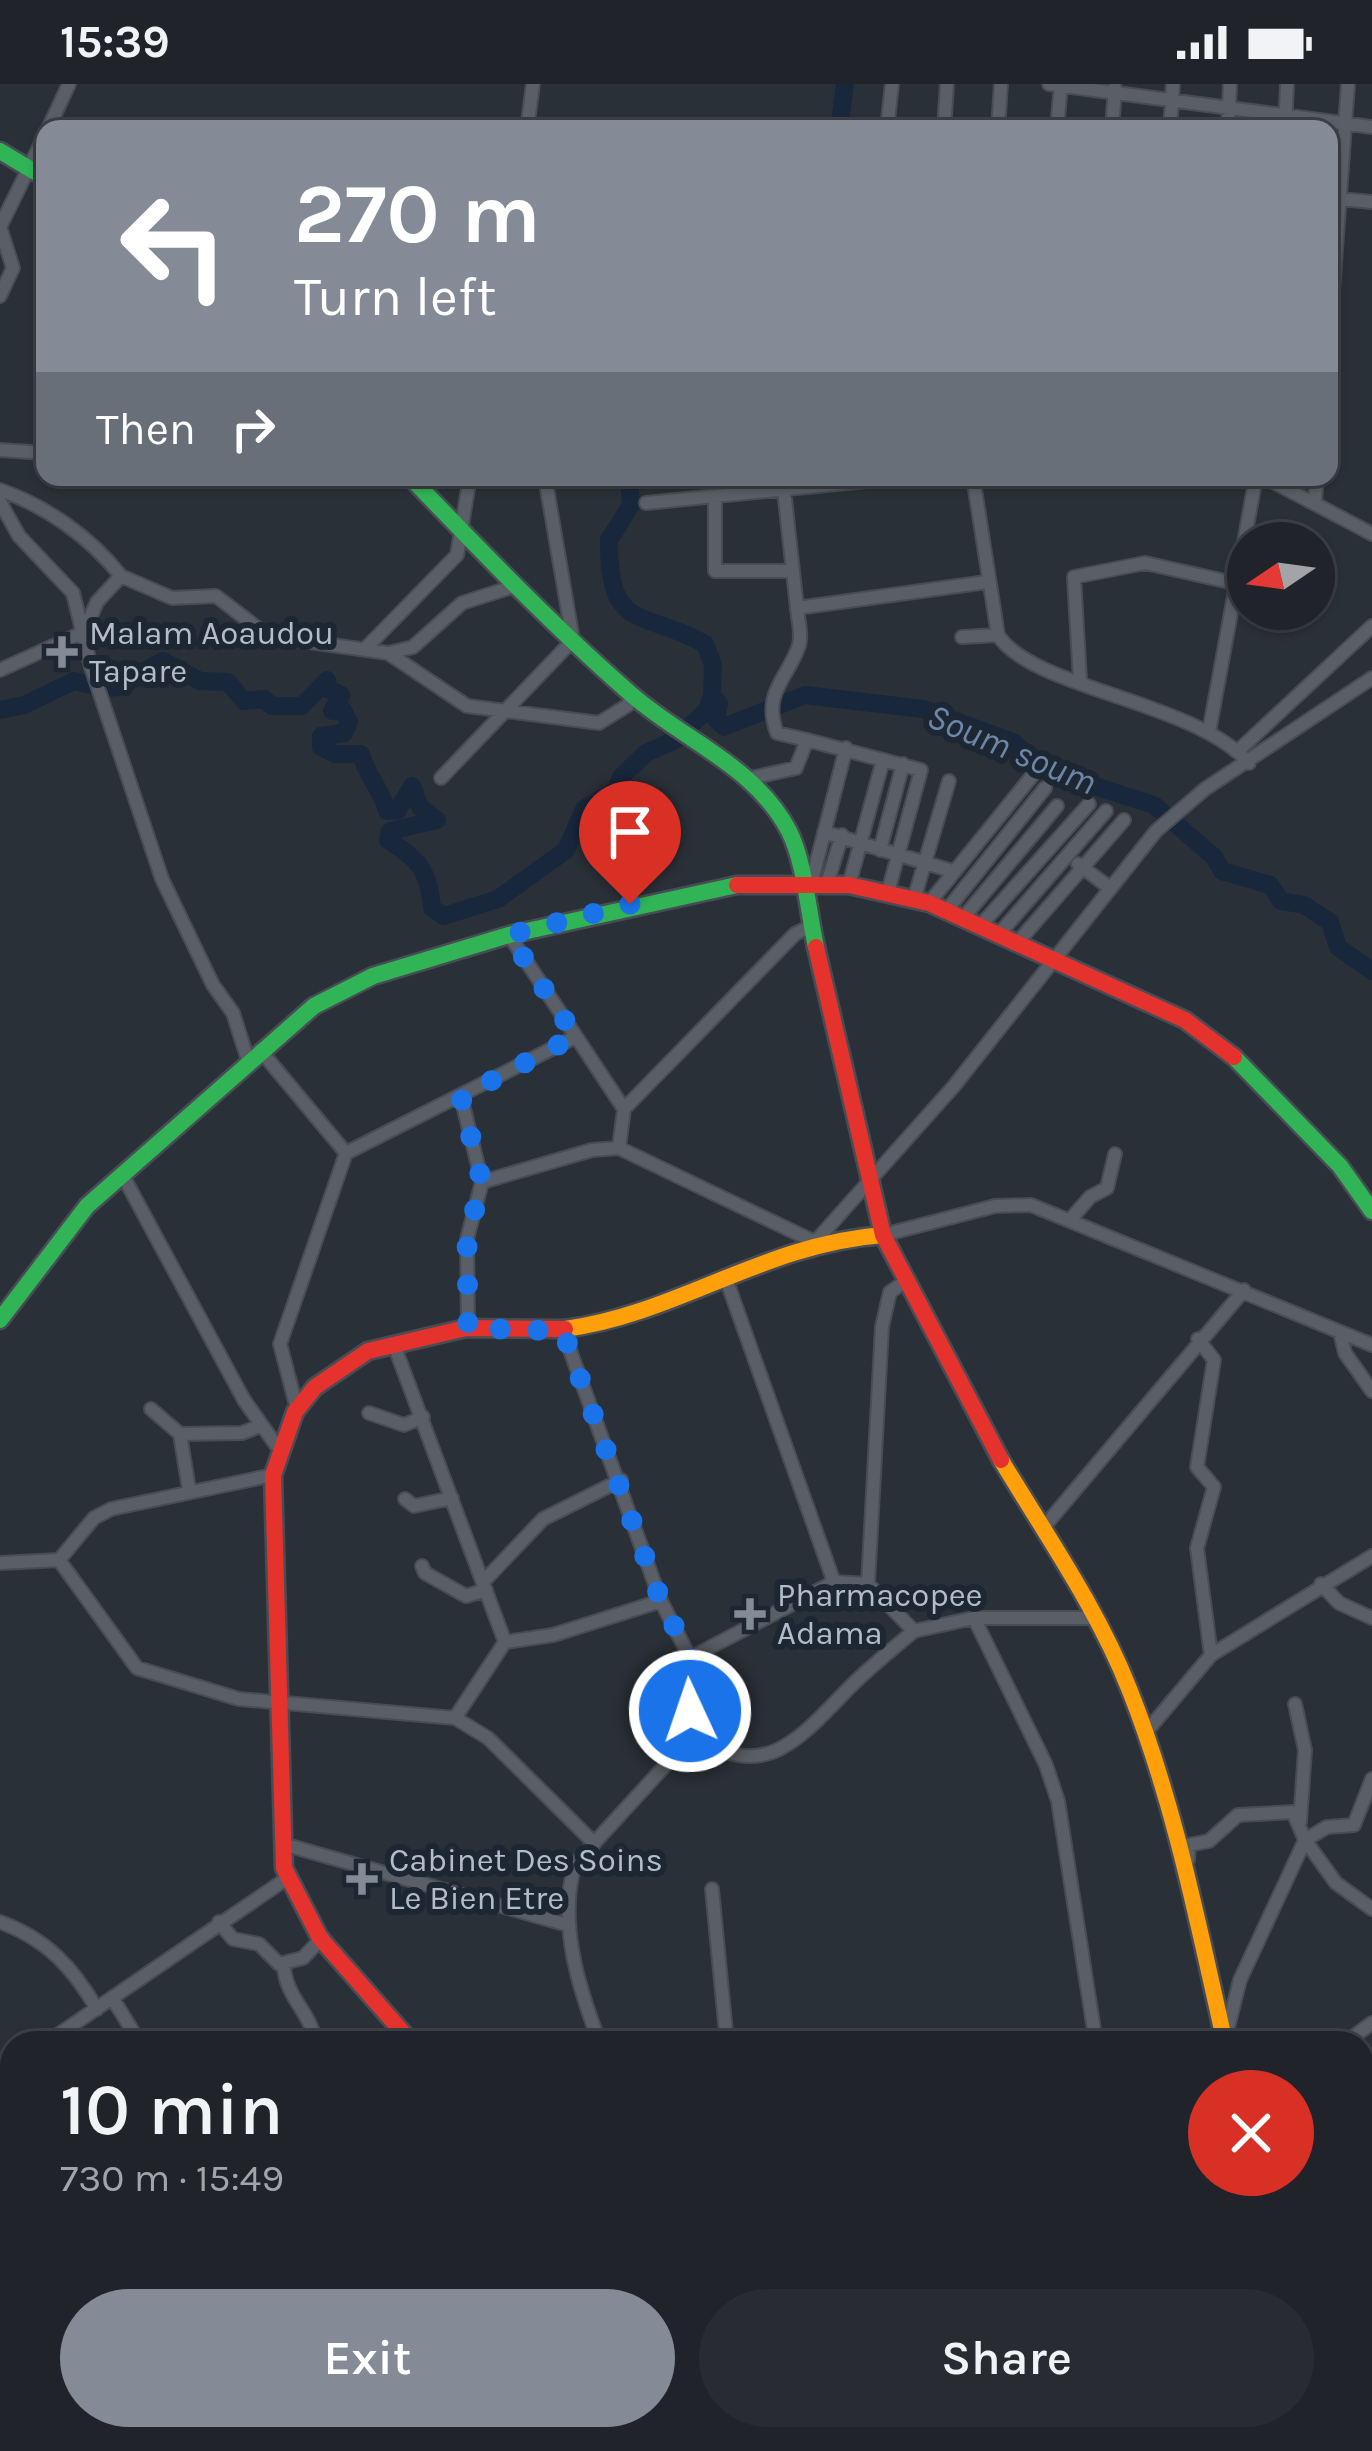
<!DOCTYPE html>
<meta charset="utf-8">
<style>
:root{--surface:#20242a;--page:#282c32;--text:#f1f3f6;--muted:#a2a4a8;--line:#3d4147;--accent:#848b96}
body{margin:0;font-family:Karla,sans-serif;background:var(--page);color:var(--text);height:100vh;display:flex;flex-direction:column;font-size:45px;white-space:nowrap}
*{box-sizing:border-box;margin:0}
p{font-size:39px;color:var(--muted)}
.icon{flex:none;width:66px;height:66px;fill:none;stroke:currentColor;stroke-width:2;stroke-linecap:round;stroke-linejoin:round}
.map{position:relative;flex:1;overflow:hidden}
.sheet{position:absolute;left:0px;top:1947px;width:1374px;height:420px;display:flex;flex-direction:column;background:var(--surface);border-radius:36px 36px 0 0;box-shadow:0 3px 9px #0004,0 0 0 3px var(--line)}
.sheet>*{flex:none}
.guide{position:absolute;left:36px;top:36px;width:1302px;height:366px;border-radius:24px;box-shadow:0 3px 9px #0004,0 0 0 3px var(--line);background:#848b96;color:#fff;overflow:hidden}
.needle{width:78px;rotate:257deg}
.fabs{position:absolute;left:1227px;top:438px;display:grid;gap:24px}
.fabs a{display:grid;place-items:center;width:108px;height:108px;border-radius:50%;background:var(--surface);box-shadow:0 3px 9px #0004,0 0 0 3px var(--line);font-size:60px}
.pin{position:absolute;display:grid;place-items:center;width:102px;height:102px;color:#fff;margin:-123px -51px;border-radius:50% 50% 50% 0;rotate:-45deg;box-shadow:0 0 12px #0007}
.pin .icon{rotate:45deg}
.me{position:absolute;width:132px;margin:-66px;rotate:357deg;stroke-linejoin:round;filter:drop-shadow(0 0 9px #0008)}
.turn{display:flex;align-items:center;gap:42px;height:252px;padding:0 60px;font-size:54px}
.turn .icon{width:156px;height:156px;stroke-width:2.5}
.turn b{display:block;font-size:84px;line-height:102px}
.then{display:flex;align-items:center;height:114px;padding:0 60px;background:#0003;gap:24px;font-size:45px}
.round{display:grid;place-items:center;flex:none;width:126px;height:126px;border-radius:63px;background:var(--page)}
.summary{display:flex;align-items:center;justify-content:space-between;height:204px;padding:0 60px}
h1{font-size:72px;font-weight:600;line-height:90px}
.cta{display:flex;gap:24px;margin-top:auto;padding:24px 60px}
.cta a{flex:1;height:138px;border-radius:72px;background:var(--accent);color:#fff;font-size:48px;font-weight:600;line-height:138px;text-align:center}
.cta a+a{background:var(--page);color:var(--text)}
.status{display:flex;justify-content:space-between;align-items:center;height:84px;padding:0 60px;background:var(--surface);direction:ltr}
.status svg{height:33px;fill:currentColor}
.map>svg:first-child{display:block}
</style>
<div class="status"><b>15:39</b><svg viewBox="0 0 49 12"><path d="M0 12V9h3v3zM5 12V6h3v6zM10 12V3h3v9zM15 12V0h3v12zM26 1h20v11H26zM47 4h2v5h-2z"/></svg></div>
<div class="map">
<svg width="1372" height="2367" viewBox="0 0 1372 2367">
<rect width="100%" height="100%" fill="#2a3038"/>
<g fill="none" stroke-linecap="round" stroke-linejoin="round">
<!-- river -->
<path stroke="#19273c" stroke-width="18" d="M839,45l6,-45
M629,393l2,28 -22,35c-1,94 35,69 96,104l8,21 -1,30
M0,626l24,-5 50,-24c55,14 42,5 89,-20l37,20 28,1 16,19 20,-2 8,7h30l25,-26 1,9 13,6 -9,16 11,-1 6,12 -5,11 -23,3v11l14,7h26c6,24 21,35 26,57l11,-1 14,-24 8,21 17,13 -47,11 -2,9c32,20 41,32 44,68l12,8 54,-17 68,-49 18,-41 32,-19 5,-13 25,-24 29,-13 32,-30 5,-15 7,9 -3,15 8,8 81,-32 118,14 92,34 23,25 116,37 60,52 8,14 48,14 11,16 23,4 26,17 8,25 34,24"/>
<!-- street casing -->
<g stroke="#484c55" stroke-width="16">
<path id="street" d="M1049,0l323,43
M48,45l21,-45
M527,45l6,-45
M887,45l5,-45
M944,45l3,-45
M998,45l3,-45
M1057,45l4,-45
M1112,45l3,-41
M1170,45l3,-45
M1228,45l2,-45
M1285,45l2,-45
M1340,115l32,3
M0,143l45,-92
M0,143l13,41 -13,28
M1329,261l19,-261
M0,366l45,3
M973,393l25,158
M1264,393l108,57
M0,406c46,16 90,47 121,86
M784,406l13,118 190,-26
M715,414v73h77
M1315,415l2,-22
M0,418l19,34 54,57 18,74 71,212 51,106 20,28 15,47
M646,419l261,-26
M797,524c1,13 6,29 1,40 -11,31 -36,45 -21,85l30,7
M962,553l36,-2c34,54 194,65 251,128
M365,565l92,-94 13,-78
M389,569l24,-6 49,-44 53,-17
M0,586l84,-38 13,-30 24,-26 51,22 44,-2 52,40 120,17 79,53 132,17 29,-18 3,-11
M1080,596l-6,-103 71,-14 89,20
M1209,648l47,-255
M1238,667l134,-125
M441,694l132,-138 -28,-163
M751,694l45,-10 11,-28 114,30 -33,122
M824,748l128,39
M880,766l23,-86
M1078,780l32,24
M811,800l35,-136
M827,800l15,-49
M849,801l34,-125
M914,815l35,-118
M929,819l103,-127
M947,826l98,-122
M964,833l93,-111
M981,841l108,-121
M999,850l107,-123
M509,851l115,174
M1018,858l106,-122
M260,966l86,103
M461,1013l21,85
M619,1064l5,-39 171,-175 18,-9
M122,1090l122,226 32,45
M1070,1136l20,-23 17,-9 8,-34
M883,1151l112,-29 36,-1 341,140
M725,1192l109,306
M906,1197l-16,11 -8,35 -14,257 46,47 60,-13h121
M468,1244l-1,-89 15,-57 110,-32 27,-2 196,94 139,-156 202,-255 49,-42 167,-111
M563,1247l98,270 29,57
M1340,1248l5,21 27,38
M1198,1255l16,21 -17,107 17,20 -17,61 14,107
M394,1261l111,297
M296,1321l-16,-61 66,-191 229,-116
M151,1325l29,25 62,-1 18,-7
M369,1329l35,12 19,-8
M180,1350l9,55
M405,1415l9,7 38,-8
M1043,1444l201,-238
M59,1476l78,108 102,31 216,19 33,20 104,103
M0,1479l59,-3 35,-42 17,-9 162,-34
M422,1482l3,7 41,23 20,-6
M485,1496l58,-61 78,-39
M868,1500l-34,-2 -144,76 4,76c70,52 107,3 156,-47 20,-20 42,-38 64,-56
M1321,1500l18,19 33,15
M974,1534l72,147 12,36 38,242
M1295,1620l10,46 -5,72
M455,1634l50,-76 48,-7 108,-34
M1147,1647l64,-76 161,-99
M283,1760l285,81
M1188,1776l1,-15 20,-4 29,-26 55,-3 12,28 31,43 36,26
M712,1805l15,154
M0,1838c47,17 73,46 97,87
M219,1838l14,17 26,5 20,20 24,-6 20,-21
M284,1880c0,32 27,48 32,79
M113,1915l27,44
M1225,1955l15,-59 65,-140 22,-13 27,-2 18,-46
M46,1959l240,-164
M600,1959c-22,-56 -42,-121 -25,-179l119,-130
M1345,1959l27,-20
M0,1990l12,-8
M1362,2028l10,2
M57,2355l1,12
M405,2355l9,12
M383,2367l5,-12
M1291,2367l1,-12"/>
</g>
<!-- fast casing -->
<g stroke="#484c55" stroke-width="21">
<path id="fast" d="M0,67l45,27
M410,393c72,75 144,150 222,218 53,46 123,71 157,136 16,32 19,80 27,116
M1234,973l106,109 32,45
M0,1236l87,-114 227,-200 59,-30 136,-41 228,-50"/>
</g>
<!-- slow casing -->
<g stroke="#484c55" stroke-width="21">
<path id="slow" d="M565,1245c112,-15 199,-85 318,-94
M1001,1376c45,75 97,149 129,231 45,114 68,233 95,352
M1124,2367l3,-12"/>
</g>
<!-- jam casing -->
<g stroke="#484c55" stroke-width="21">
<path id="jam" d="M737,801h112l80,18 256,117 49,37
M816,863l67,288 118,225
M412,1959l-92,-105 -36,-70 -11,-393 22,-63 20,-25 53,-36 98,-23 99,1
M955,2355l2,12"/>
</g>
<!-- street -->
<use href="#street" stroke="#5a5e66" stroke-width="12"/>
<!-- fast -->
<use href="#fast" stroke="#30b455" stroke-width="16"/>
<!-- slow -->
<use href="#slow" stroke="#ff9f0a" stroke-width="16"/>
<!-- jam -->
<use href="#jam" stroke="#e5322d" stroke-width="16"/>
</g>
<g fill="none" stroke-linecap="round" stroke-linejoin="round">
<!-- route -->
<path stroke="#1a73e8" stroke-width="21" stroke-dasharray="0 37.8" d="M630,820l-121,31 66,101 -114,61 21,85 -15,57 1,89 95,3 98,270 30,57 -1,53"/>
</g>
<!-- markers -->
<g fill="#848b96" stroke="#1d2633" stroke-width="4.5">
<path d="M56 550h12v12h12v12h-12v12h-12v-12h-12v-12h12z"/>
<path d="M744 1512h12v12h12v12h-12v12h-12v-12h-12v-12h12z"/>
<path d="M356 1777h12v12h12v12h-12v12h-12v-12h-12v-12h12z"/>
</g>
<g text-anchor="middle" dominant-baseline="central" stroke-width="12" stroke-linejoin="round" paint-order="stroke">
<!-- poi labels -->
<g font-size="33" fill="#b4bcc9" stroke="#1d2633" text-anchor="start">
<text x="89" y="549">Malam Aoaudou<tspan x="89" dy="38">Tapare</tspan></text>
<text x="777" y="1511">Pharmacopee<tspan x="777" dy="38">Adama</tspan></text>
<text x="389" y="1776">Cabinet Des Soins<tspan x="389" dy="38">Le Bien Etre</tspan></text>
</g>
<!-- water labels -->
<g font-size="36" font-style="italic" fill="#6d86a8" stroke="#1d2633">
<text transform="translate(1012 665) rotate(23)">Soum soum</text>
</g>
</g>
</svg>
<div class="fabs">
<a><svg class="needle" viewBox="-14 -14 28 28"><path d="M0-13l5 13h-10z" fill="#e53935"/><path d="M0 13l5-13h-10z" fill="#a2a4a8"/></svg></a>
</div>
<div class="pin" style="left:630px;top:820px;background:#d93025"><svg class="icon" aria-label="arrive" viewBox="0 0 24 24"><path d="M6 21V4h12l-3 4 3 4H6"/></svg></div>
<svg class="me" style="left:690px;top:1627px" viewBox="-20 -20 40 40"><circle r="17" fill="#1a73e8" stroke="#fff" stroke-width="3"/><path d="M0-11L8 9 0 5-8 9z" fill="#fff"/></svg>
<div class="guide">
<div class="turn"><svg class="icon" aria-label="left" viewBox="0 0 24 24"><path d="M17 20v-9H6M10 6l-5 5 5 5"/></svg><div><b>270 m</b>Turn left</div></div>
<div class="then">Then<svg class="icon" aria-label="right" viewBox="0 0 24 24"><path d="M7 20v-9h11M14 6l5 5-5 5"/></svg></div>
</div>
<section class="sheet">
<div class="summary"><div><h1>10 min</h1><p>730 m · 15:49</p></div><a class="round" style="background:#d93025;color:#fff"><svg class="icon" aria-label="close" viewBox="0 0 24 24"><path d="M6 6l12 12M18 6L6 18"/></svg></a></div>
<div class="cta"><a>Exit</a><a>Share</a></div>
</section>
</div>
